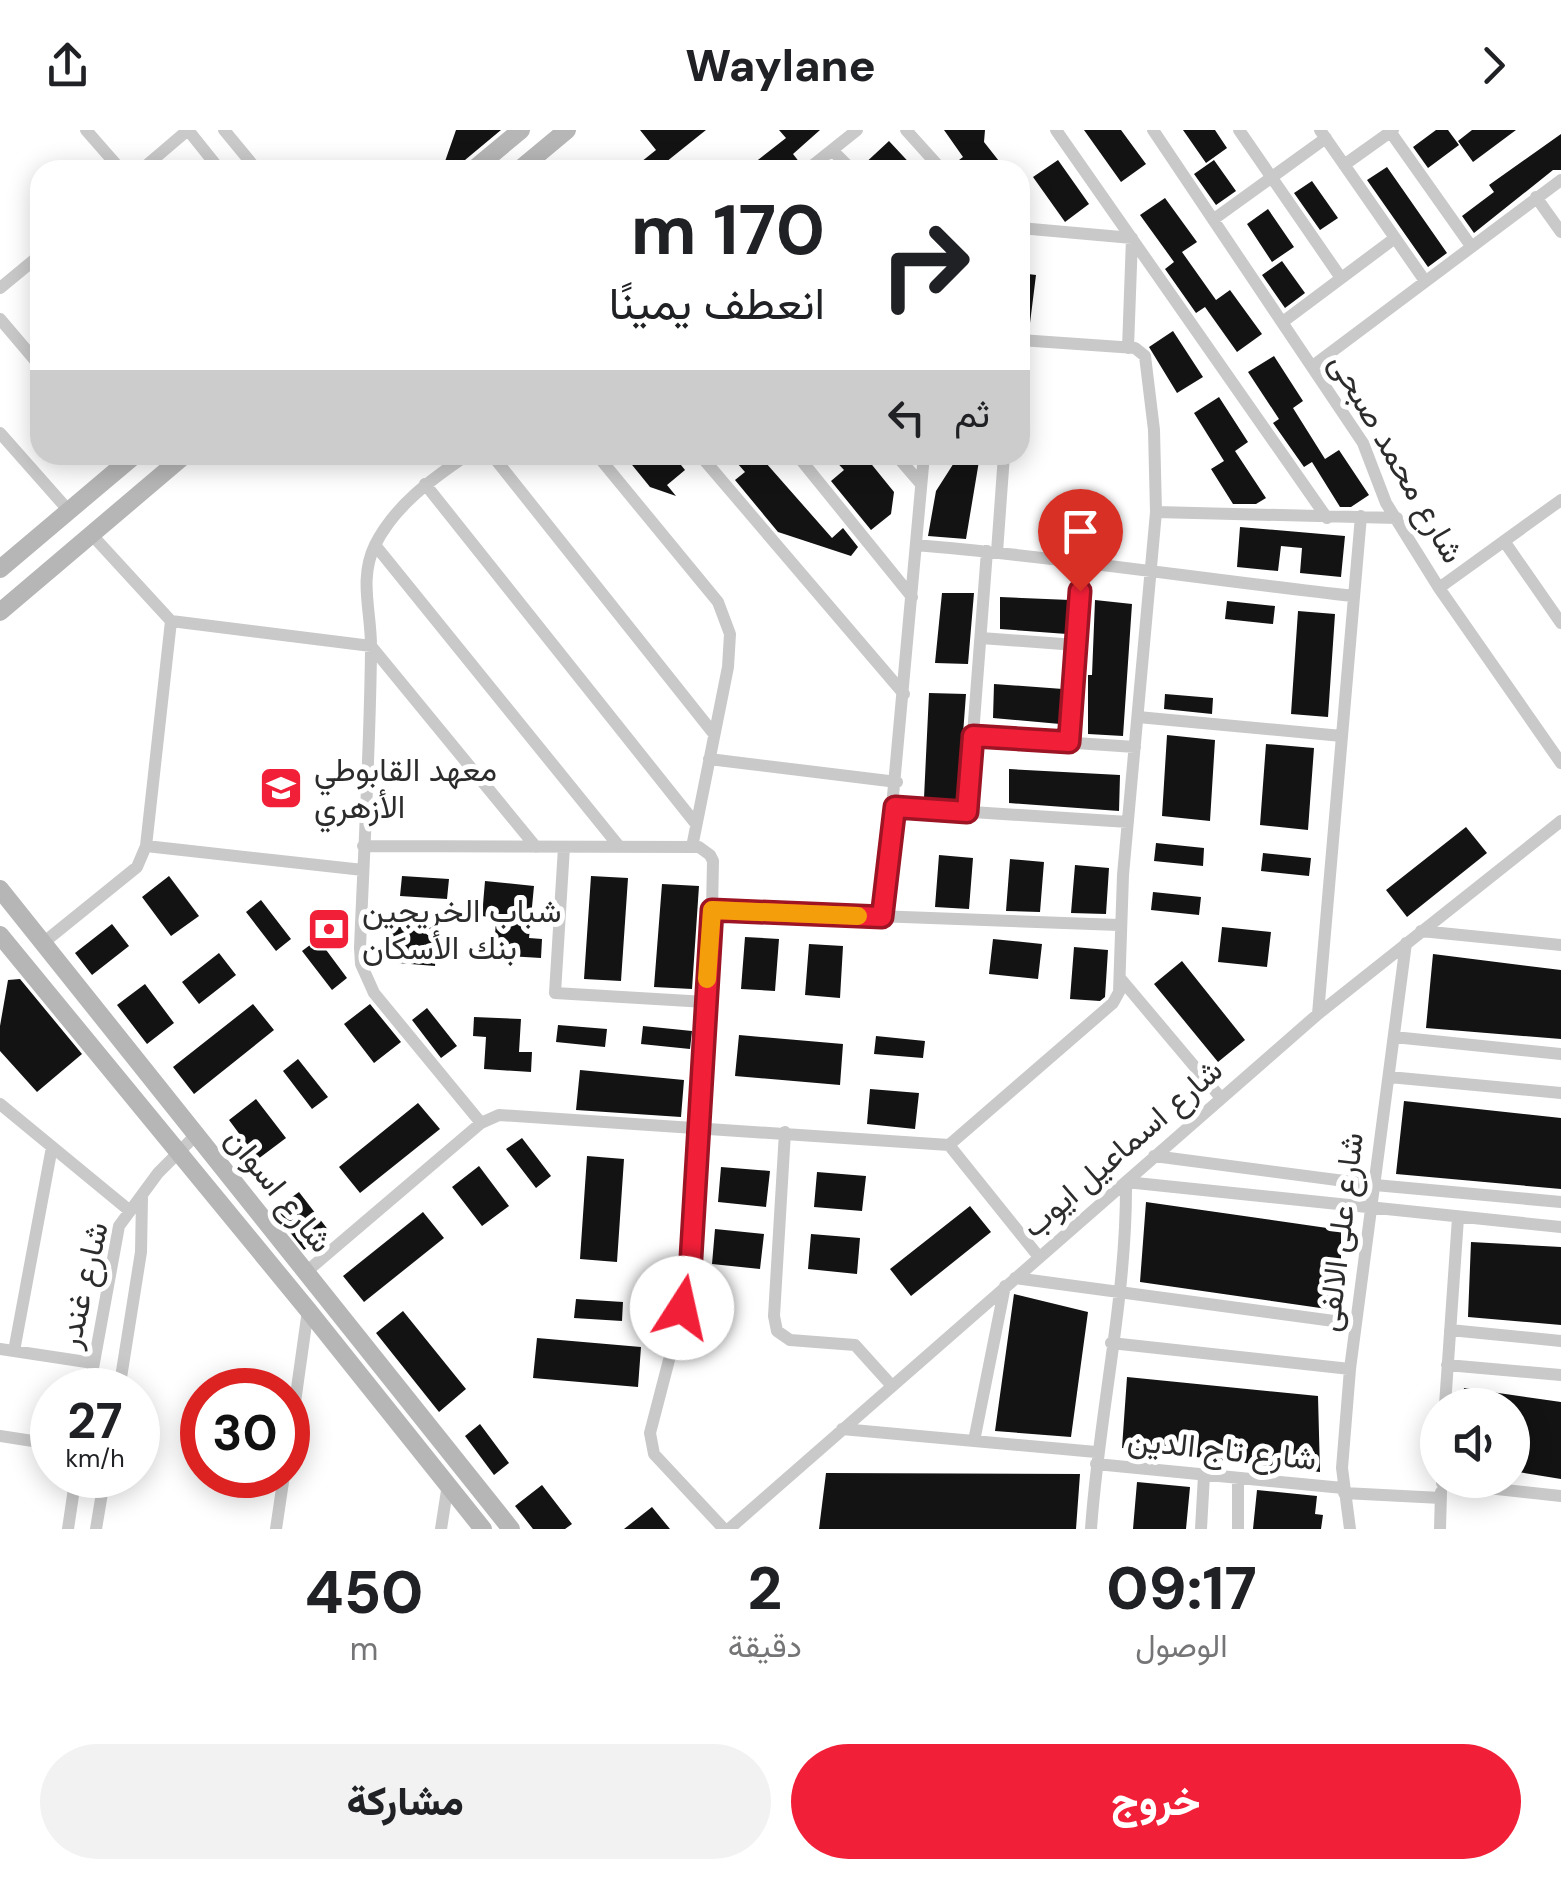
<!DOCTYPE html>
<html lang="ar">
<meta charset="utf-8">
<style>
:root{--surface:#fff;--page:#f2f2f2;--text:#202124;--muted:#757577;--accent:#f21f38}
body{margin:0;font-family:"DM Sans",Vazirmatn,sans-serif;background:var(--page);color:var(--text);direction:rtl;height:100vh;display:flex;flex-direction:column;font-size:38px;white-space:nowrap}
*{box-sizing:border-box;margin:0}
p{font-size:32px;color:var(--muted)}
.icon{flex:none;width:55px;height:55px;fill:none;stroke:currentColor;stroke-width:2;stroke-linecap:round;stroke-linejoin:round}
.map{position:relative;height:1399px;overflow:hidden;direction:ltr}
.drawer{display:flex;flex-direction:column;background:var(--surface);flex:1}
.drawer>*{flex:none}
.guide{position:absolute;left:30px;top:30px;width:1000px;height:305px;border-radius:30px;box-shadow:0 5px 25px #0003;direction:rtl;background:#fff;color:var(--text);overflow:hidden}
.tools{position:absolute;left:1420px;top:1258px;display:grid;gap:20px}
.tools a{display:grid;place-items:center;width:110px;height:110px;border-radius:50%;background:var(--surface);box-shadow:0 5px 25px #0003;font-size:50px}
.speed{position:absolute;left:30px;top:1238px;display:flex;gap:20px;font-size:50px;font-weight:700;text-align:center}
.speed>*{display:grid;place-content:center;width:130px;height:130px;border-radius:50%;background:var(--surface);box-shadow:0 5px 25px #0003;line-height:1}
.speed small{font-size:25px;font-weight:400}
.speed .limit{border:15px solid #d22;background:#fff;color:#111}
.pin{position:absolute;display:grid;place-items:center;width:85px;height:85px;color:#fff;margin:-102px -42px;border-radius:50% 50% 50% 0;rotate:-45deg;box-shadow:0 0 10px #0007}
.pin .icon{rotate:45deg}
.me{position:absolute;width:110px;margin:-55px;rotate:10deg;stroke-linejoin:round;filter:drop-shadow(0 0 8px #0008)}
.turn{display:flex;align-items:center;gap:35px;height:210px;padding:0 40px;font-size:45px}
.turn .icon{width:130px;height:130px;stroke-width:2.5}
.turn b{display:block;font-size:70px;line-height:85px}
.then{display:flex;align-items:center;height:95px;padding:0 40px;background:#0003;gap:20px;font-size:38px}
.eta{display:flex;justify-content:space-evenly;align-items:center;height:170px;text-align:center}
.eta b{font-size:60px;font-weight:800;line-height:70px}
.button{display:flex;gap:20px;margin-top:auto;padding:20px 40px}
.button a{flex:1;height:115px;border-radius:60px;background:var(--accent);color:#fff;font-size:40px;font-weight:800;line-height:115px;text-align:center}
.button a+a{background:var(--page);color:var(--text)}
header{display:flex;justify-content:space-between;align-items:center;height:130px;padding:0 40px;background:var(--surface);font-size:45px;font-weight:800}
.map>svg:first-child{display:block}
</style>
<header><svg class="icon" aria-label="forward" viewBox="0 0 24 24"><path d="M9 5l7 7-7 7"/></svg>Waylane<svg class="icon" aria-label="share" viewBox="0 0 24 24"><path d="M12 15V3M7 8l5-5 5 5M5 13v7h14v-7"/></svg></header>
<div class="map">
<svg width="1561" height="1399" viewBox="0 0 1561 1399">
<rect width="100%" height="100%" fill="#fff"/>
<!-- building -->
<path fill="#131313" d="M456,0h45l-36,30 -7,10h-16z
M640,0h66l-50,40h-25l25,-20z
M779,0h41l-27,24 7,9 -5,7h-50l41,-32z
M944,0h41l-1,12 22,28h-54l-1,-4 12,-9z
M1084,0h37l25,34 -25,18z
M1183,0h32l12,18 -21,15z
M1436,0h12l11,15 -31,23 -15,-21z
M1472,0h44l-43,32 -15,-21z
M1561,4v36h-8l-79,63 -12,-17 32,-24 -5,-7z
M889,11l27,29h-54l-1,-3z
M1058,30l31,44 -24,18 -32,-45z
M1214,30l22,31 -20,14 -22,-31z
M1387,37l60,86 -19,14 -61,-87z
M1312,51l26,37 -18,12 -26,-37z
M1165,68l32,44 -15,10 34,48 14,-10 32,44 -25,18 -32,-45 -9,6 -31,-44 9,-7 -34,-47z
M1268,79l26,38 -22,15 -25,-38z
M1282,131l23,32 -20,15 -23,-33z
M1020,143l16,2 -7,56 -9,-1z
M1173,201l30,46 -26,16 -28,-46z
M1274,226l29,45 -10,7 32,51 14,-9 30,45 -18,12h-11l-28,-45 -8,5 -31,-44 6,-4 -31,-47z
M1219,267l29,45 -13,9 31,47 -10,6h-23l-22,-35 13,-8 -30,-48z
M624,325h49l12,15 -18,15 9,11 -26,-9z
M730,325h29l73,83 11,-10 15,19 -7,9 -73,-24 -43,-52 10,-8z
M830,325h34l30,37 -3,22 -20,16 -40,-49 13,-11z
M959,325h21l-14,84 -38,-3 8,-45z
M1240,397l105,9 -4,41 -41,-4 2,-25 -21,-2 -3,25 -41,-4z
M942,463h32l-6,71 -33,-1z
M1000,467l70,3 -3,34 -67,-5z
M1095,470l37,4 -9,132 -35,-2v-59h4z
M1227,471l48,5 -2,18 -48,-5z
M1298,481l37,3 -7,103 -37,-3z
M994,554l69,5 -3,35 -67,-6z
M929,563l37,1 -8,107 -34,-3z
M1165,564l48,4 -1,16 -48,-5z
M1167,605l48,5 -5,81 -48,-5z
M1266,614l48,4 -6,82 -48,-5z
M1009,639l111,6 -1,36 -110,-8z
M1466,697l21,26 -80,64 -21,-27z
M1156,713l48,5 -1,18 -49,-5z
M1263,723l48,5 -2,18 -48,-5z
M939,725l34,3 -4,51 -34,-2z
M1010,729l34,3 -4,50 -34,-1z
M1075,735l34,3 -3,46 -35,-1z
M169,746l30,40 -28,20 -29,-39z
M402,746l47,3 -2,20 -47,-3z
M591,746l37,2 -7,103 -37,-2z
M485,751l49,5 -5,52 13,1 -1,19 -47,-3 2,-37 -14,-2z
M662,754l37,2 -7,103 -38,-2z
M1153,762l48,5 -2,18 -48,-5z
M261,770l30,39 -15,12 -30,-39z
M112,794l17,22 -37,29 -17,-22z
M389,796l49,5 -3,35 -49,-4z
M1222,797l49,5 -4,35 -49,-5z
M745,807l34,2 -4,52 -34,-2z
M318,809l29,39 -15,12 -30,-39z
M993,809l49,5 -4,35 -49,-5z
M809,814l34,2 -3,52 -35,-3z
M1074,817l34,3 -3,47 -5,4 -30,-2z
M219,823l17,22 -37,29 -17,-22z
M1433,824l128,16v69l-135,-11z
M1182,831l63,79 -27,22 -64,-78z
M20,849l62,75 -45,38 -37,-41v-25l8,-46z
M145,854l29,39 -27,21 -30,-39z
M253,874l21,26 -80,64 -21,-27z
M370,874l31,38 -27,21 -30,-39z
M427,878l30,38 -16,12 -29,-38z
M474,887l47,2 -2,33h13l-1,20 -47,-3 2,-32 -13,-1z
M558,895l49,4 -2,18 -49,-5z
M643,896l49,5 -2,18 -49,-5z
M739,905l104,9 -3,41 -105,-9z
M876,906l49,5 -2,17 -49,-4z
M298,929l30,38 -16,12 -29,-38z
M580,940l104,10 -3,37 -105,-7z
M870,959l49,4 -4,36 -48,-5z
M256,969l30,39 -28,21 -29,-39z
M1404,971l157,17v71l-165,-15z
M418,973l22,26 -80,64 -21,-26z
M522,1008l29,38 -15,12 -30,-39z
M587,1026l37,3 -7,103 -37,-3z
M479,1036l30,40 -27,20 -30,-39z
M721,1037l49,4 -4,36 -48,-5z
M817,1042l49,4 -4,35 -48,-4z
M299,1062l30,39 -25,19 -31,-39z
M1146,1072l195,28v81l-201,-29z
M970,1076l21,26 -80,64 -21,-27z
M423,1082l21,26 -80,64 -21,-26z
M715,1099l49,5 -4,35 -48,-5z
M811,1104l49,4 -3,36 -49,-5z
M1471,1112l90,5v78l-93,-8z
M1014,1164l74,18 -17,125 -76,-6z
M576,1169l47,3 -1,19 -48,-3z
M403,1181l63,78 -27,23 -63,-79z
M537,1208l104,9 -3,40 -105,-9z
M1127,1247l191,19 2,76 -198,-24z
M1464,1258l97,14v77l-49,-8v-66h-50z
M480,1294l29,39 -15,12 -29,-39z
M826,1343l254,1 -4,55h-257z
M1137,1352l53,5 -4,42h-53z
M542,1355l30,39 -7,5h-32l-18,-23z
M1257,1360l60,6 -2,18 8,1 -2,14h-68z
M652,1377l18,22h-46z"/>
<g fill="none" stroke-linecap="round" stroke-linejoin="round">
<!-- street -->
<path stroke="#c9c9c9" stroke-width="12" d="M86,0l35,40
M224,0l33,40
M906,0l36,40
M1056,0l271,388
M1153,0l210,313 23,60 53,85 122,175
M1239,0l102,148
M1320,0l105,151
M1389,0l82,116
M832,20l20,20
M1344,35l49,-35
M141,40l47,-40 32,40
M807,40l50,-40
M1536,67l25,35
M1214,89l112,-81
M1020,98l112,10 -4,110
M0,158l40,-33
M0,189l40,47
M1284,191l111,-83
M1314,235l247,-185
M0,303l69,78
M467,325c-35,24 -72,50 -92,90 -17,35 -3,68 -4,105 -1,99 -7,199 -11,298l1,16 13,29 107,130
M492,325l222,279
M597,325l121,147 12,32 -2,33 -36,180
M700,325l204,239
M797,325l115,142
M896,325l25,29
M425,354l271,340
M1156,382l241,6
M1504,411l57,82
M375,415l243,300
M916,415c146,12 292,35 438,51
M997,422l7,-97
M1439,458l122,-88
M171,491l200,25 165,201
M981,508l95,7
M1138,587l204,19
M973,606l162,11
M1069,613l14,-179
M709,629l188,23
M895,677l233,15
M967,683l20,-262
M146,716l217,24
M363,716l336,1 11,8 3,6 -1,49 -23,373 -39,150 4,21 70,75
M564,717l-9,146 151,9
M712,780l407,15
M882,787l42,-462
M1421,801l140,14
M43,813l94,-76 9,-21 25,-225 -79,-86
M1120,848l101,120
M1318,884l43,-498
M1394,907l167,17
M1389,947l172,16
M0,974l130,107
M785,1002l-11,184 3,15 13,9 65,5 37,41
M949,1015l90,112
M1154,1026l221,29 186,17
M306,1142l175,-149 18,-8 450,30 164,-142 6,-11 4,-117 33,-363 -2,-82 -9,-74 -10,-8 -115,-8
M1015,1148l341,46
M1450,1200l111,11
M1111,1213l239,26
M0,1219l93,14
M14,1221l38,-204
M1447,1235l114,10
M89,1260l30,-164 39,-53 38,-38
M119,1260l22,-138 1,-54
M1445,1275l13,-187
M842,1299l254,23
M0,1306l52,8
M974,1311l31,-155
M288,1322l20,-142
M1096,1334l247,24
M1442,1353l119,13
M1344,1363l97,5
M68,1399l8,-54
M96,1399l9,-54
M276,1399l8,-54
M441,1399l7,-45
M729,1399l589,-515 243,-193
M1091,1399c8,-116 36,-231 35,-347l435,45
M1201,1399l3,-54
M1238,1399v-50
M1350,1399l-8,-61 8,-99 56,-426
M1440,1399l1,-37"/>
<!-- secondary -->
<path stroke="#b6b6b6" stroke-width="18" d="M473,40l48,-40
M519,40l48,-40
M0,439l135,-114
M0,482l185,-157
M0,759l511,640
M0,805l308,375 175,219"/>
</g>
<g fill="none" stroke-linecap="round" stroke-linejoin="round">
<!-- route casing -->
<g stroke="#9d1424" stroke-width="25">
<path id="route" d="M682,1178l8,-34 22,-364 170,7 13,-110 72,5 6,-76 96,6 11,-151"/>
</g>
<!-- route -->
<use href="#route" stroke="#f21f38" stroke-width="18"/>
<!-- slow -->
<path stroke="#f59e0b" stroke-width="18" d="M707,849l5,-69 146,6"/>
</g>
<!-- icons -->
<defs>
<g id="school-square" transform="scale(2.25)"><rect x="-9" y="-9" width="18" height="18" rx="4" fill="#f21f38" stroke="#fff"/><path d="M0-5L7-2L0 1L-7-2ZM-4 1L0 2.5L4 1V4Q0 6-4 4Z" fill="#fff"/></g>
<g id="bank-square" transform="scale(2.25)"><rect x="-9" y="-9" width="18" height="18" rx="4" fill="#f21f38" stroke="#fff"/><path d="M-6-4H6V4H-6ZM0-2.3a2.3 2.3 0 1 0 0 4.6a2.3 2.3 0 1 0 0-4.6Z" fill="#fff"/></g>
</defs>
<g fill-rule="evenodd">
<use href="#school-square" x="281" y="658"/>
<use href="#bank-square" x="329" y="799"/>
</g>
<g text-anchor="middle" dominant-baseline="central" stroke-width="10" stroke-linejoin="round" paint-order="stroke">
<!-- street labels -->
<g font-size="32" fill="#2c2c2c" stroke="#fff">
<text transform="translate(1397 328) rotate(60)">شارع محمد صبحى</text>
<text transform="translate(1122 1018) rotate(-41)">شارع اسماعيل ايوب</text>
<text transform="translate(279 1060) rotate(51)">شارع اسوان</text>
<text transform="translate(1340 1102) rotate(-83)">شارع على الالفى</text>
<text transform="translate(83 1155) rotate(-77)">شارع غندر</text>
<text transform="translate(1222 1319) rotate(6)">شارع تاج الدين</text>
</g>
<!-- poi labels -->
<g font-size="32" fill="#2c2c2c" stroke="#fff" text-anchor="start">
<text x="314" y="640">معهد القابوطي<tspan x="314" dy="37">الأزهري</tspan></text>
<text x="362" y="781">شباب الخريجين<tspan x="362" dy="37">بنك الأسكان</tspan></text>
</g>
</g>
</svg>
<div class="tools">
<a><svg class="icon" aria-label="sound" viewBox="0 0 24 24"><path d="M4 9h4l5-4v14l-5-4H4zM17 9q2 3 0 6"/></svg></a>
</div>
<div class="speed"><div>27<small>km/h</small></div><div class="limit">30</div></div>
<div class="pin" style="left:1080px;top:461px;background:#d93025"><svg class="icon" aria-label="arrive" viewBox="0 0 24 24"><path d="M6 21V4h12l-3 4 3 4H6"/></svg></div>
<svg class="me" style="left:682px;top:1178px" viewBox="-20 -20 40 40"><circle r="19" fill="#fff"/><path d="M0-13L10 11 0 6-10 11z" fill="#f21f38"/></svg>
<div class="guide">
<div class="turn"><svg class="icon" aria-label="right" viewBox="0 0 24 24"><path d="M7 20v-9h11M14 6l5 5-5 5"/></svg><div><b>170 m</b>انعطف يمينًا</div></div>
<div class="then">ثم<svg class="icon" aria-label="left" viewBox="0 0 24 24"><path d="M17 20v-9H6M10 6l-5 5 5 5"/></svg></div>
</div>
</div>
<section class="drawer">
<div class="eta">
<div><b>09:17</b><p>الوصول</p></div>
<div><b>2</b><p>دقيقة</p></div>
<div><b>450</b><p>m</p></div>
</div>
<div class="button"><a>خروج</a><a>مشاركة</a></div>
</section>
